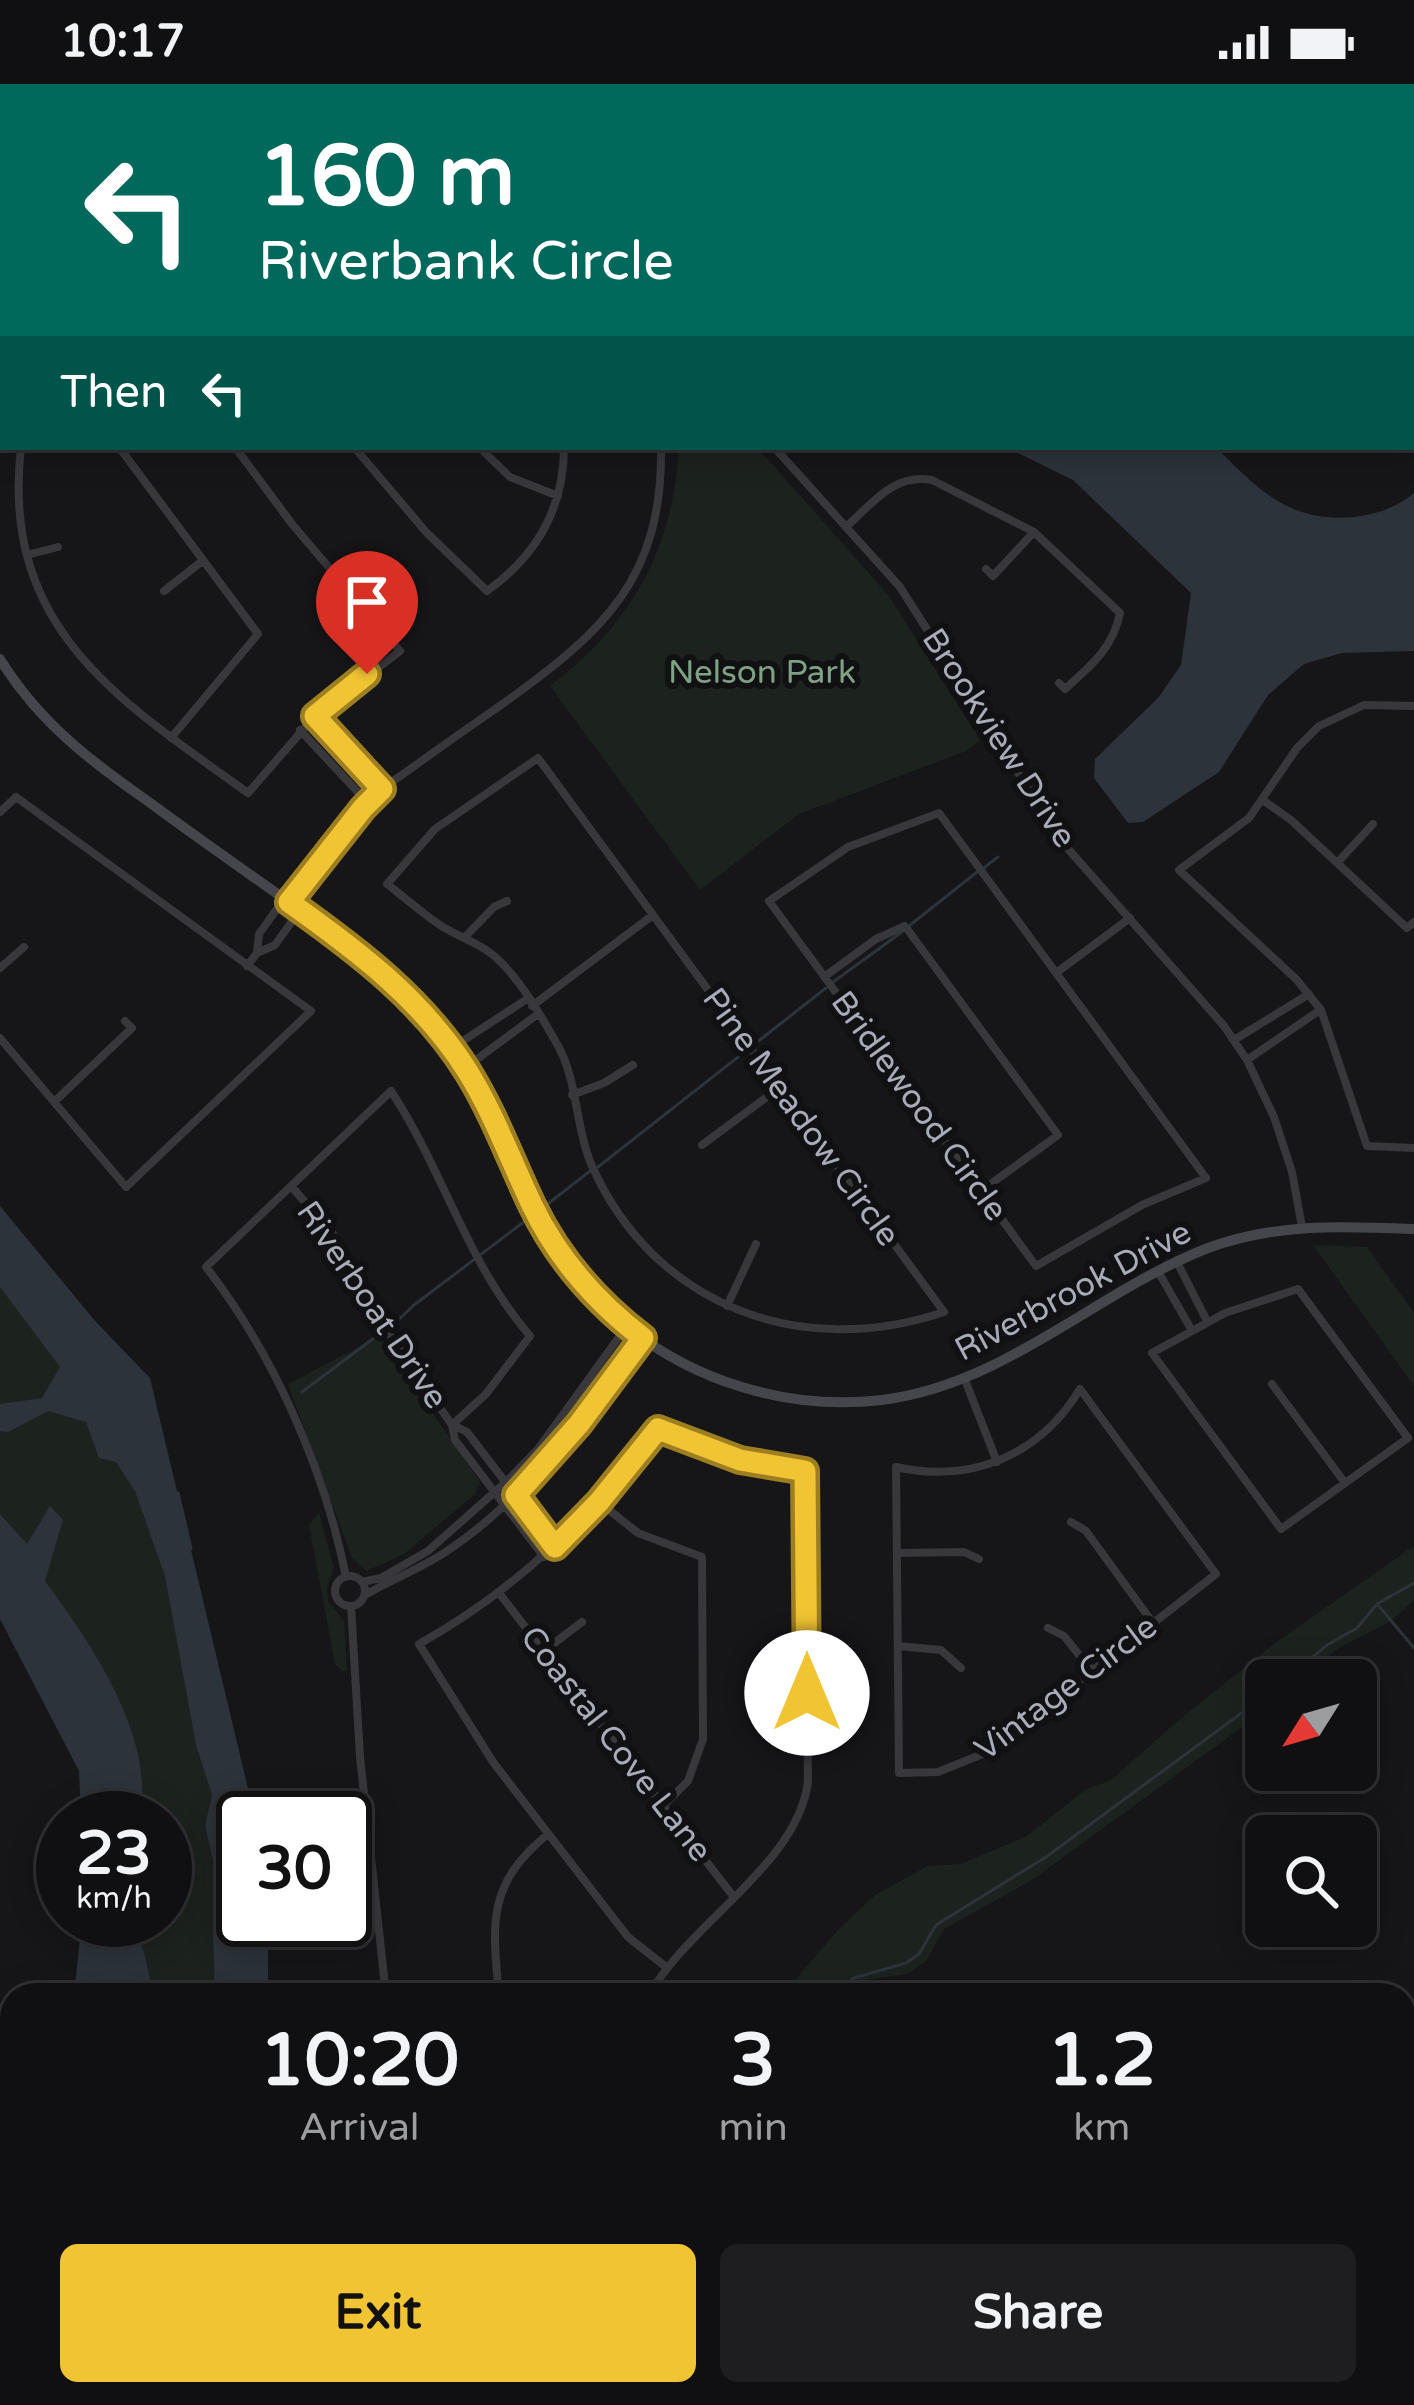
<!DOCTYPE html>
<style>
:root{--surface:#101012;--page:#1e1e20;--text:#f1f3f6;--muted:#9c9d9f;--line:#303032;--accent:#f1c434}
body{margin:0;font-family:"Varela Round",sans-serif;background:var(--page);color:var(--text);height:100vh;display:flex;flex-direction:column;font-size:45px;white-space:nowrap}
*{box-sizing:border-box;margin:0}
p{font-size:39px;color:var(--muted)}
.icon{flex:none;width:66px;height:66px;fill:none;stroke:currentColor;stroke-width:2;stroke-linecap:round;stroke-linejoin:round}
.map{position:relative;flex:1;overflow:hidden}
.details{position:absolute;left:0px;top:1899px;width:1416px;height:423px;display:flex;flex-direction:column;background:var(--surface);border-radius:36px 36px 0 0;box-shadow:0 6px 30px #0003,0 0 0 3px var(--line)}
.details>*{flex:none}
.guide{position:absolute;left:0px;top:0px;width:1416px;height:366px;box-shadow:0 6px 30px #0003,0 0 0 3px var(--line);background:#00695c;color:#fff;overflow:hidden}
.needle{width:78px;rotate:233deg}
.tools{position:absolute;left:1245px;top:1575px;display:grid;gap:24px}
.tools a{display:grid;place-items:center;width:132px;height:132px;border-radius:18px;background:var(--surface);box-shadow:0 6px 30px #0003,0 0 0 3px var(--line);font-size:60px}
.speed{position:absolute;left:36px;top:1707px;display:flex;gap:24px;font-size:60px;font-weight:700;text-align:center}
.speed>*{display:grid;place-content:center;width:156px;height:156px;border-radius:50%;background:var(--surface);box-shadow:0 6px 30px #0003,0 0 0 3px var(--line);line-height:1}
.speed small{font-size:30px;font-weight:400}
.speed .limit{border:6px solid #111;border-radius:18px;background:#fff;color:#111}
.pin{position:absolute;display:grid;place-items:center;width:102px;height:102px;color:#fff;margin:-123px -51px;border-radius:50% 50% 50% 0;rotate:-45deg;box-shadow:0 0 12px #0007}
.pin .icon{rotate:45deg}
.me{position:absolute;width:132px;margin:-66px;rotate:0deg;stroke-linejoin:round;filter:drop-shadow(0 0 9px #0008)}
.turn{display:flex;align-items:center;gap:42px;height:252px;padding:0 60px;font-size:54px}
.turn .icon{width:156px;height:156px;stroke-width:2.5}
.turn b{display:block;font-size:84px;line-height:102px}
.then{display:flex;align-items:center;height:114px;padding:0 60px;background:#0003;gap:24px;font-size:45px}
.eta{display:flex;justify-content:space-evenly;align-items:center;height:204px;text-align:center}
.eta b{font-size:72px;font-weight:700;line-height:84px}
.primary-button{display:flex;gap:24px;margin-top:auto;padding:24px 60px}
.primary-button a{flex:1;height:138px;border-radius:18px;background:var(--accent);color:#111;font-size:48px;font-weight:700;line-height:138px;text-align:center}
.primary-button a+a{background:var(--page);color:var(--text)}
.status{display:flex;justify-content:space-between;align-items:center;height:84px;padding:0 60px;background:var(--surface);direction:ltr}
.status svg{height:33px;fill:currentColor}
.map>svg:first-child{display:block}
</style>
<div class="status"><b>10:17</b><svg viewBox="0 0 49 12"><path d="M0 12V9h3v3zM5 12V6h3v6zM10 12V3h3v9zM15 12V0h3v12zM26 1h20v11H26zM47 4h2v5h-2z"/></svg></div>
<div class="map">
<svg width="1414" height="2321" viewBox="0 0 1414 2321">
<rect width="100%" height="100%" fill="#161618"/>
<!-- built -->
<path fill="#222225" d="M503,0h383l16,3h-406z"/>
<!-- green -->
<path fill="#1c221d" d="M679,363h72l15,10 123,139 91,144 -14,11 -167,63 -99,76 -150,-204c81,-61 124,-138 129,-239z
M1313,1161l54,2 47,66v73z
M0,1190l147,211 62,261 22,249h-114l6,-75h42v-102h-35l-130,-284z
M380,1252l100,146 -5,12 -71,60 -37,17 -15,-13 -64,-174z
M319,1429l15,55 -7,19 1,14 16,20 3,50h-5l-7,-7 -26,-139z
M1414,1462v54l-23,21 -52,27 -41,32h-32v29l-6,5 -228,166 -88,49 -18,32 -19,13 -41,6 -22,15h-62l57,-66 36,-34 53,-29 33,-2 66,-28 58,-46 26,-10 69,-61 98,-78z
M34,2310h266l-5,11h-261z"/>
<!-- water -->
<path fill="#2c333b" d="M1006,363h210c42,43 74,76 138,70 23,-3 42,-9 60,-24v158l-72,2 -38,11 -36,31 -49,77 -76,50 -15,1 -34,-45 1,-19 63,-61 23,-33 10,-72 -118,-113z
M0,1122l96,116 54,56 105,440h-12v102h25v75h-53l-2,-70 9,-28 -17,-71 7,-31 -16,-50 -31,-169 -30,-85 -19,-29 -17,-4 -13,-36 -38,-11 -40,21 -8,-1v-27l42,-6 18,-31 -60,-80z
M50,1422l13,14 -18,61c44,59 113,159 94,237h-58l-2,-47 -79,-152v-105l27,30z
M82,1836h47l15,32 9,43h-79z
M12,2219v91h32l-1,11h-43v-68z
M286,2310h76l-7,11h-75z"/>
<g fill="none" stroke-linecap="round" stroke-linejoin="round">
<!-- stream -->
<path stroke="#2c333b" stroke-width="3" d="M985,783l13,-10
M909,842l68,-54
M833,898l69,-50
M598,1083l228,-179
M540,1126l50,-39
M390,1244l24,-23 119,-90
M302,1308l80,-60
M178,1409l13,55
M1378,1521l36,43
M1286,1596l41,-35 30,-17 20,-24 37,-21
M834,1911l20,-17 52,-15 13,-9 17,-29 110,-68 220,-162
M775,2310l44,11
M426,2321l13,-11"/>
<!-- street -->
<path stroke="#37373c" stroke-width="8" d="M111,0l1,3
M472,0l1,3
M1136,0l1,3
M1244,0l1,3
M1352,0l1,3
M29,3l4,-3
M0,20l3,-1
M0,106l3,-2
M1413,203l1,-1
M21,363c-21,182 99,254 227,346l67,-77 85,-65 -108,-127 -57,-77
M119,363l139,187 -87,104
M354,363l72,85 61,59c49,-35 77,-82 77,-144
M479,363l31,30 48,19
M774,363l126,140 162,255 162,184 23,34 27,57 18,55 10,55
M847,442c26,-23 47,-53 85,-46l102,52 86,81c-7,35 -29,53 -55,76l-6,-6
M27,471l31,-8
M986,485l7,7 41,-44
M164,507l37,-29
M1414,622l-50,-1 -45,21 -22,22 -48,70 -70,52 118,110 24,30 46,136 47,2
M315,632l67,73
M300,646l68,73
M538,674l406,554c-142,48 -289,-5 -352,-146 -17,-39 -14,-86 -35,-122 -17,-30 -38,-67 -64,-89 -17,-14 -38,-19 -56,-32 -17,-12 -33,-26 -50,-39l48,-55z
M1264,717l27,19 116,108 7,-6
M0,728l16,-15 295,214 -185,176 -126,-149
M939,729l267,365 -64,27 -106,61 -267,-365 79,-54z
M1337,779l36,-39
M289,818l74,-95 19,-18c41,-29 81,-58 122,-86 99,-71 159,-124 157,-256
M464,854l30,-31 13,-6
M257,869l2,-19 25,-35
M247,882l10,-13 18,-8 25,-35
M0,884l24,-21
M1056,889l74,-55
M824,893l52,-38 29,-13 153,209 -77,56
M532,922l121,-91
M1234,956l75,-46
M452,964l75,-49
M1247,976l73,-50
M465,984l73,-54
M572,1011l32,-12 29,-18
M54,1018l78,-74 -7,-7
M702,1061l77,-57
M291,1102l42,48 58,103 61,88 3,15 89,117
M1177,1178l30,59
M1159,1189l32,56
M1298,1205l110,149 -127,91 -129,-176 73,-40z
M727,1222l29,-62
M965,1296l32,82
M1272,1300l73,99
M1080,1305l136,185 -226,177 -52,21 -39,1 -3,-306c76,17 144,-12 184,-78z
M453,1341l14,7 88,115
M599,1418l39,31 64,24 1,182 -15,42 -25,25
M1071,1438l15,9 67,92
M897,1469l67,-1 15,7
M335 1507a15 15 0 1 1 30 0a15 15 0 1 1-30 0Z
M346,1493c-21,-107 -73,-224 -140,-310l185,-176c52,79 76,172 139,245l-44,58 -34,31
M362,1498l19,-4 47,-27 78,-69 32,-33 89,-123
M499,1509l234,303
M365,1511c27,-16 57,-27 82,-44 82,-54 138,-136 196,-213
M351,1522l9,151 26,238
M1048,1544l16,8 28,35
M898,1562l43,4 20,18
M544,1567l38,-29
M499,1911c-7,-73 -12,-111 49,-161
M649,1911c42,-74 148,-130 159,-213l-3,-311 -65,-12 -82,-30c-67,88 -142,161 -239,215l74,118 135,175 38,30"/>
<!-- secondary -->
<path stroke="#45464c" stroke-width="10" d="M986,0l4,3
M1021,0l4,3
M438,3l10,-3
M1413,101h1
M1413,124h1
M0,200l3,2
M0,225l3,-5
M0,575c38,62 90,102 149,143 46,34 93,67 140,100 46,33 95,66 133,108 94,106 98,238 220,328 68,49 157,72 240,62 125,-16 213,-108 326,-152 68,-25 135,-22 206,-19"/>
</g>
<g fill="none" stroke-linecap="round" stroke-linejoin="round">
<!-- route casing -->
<g stroke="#9d7f22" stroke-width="30">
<path id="route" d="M367,590l-52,42 67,73 -19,19 -74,94c69,49 134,98 179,170 26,42 43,89 64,133 26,54 64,97 111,133l-64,86 -63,71 39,52 44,-45 59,-73 82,31 65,11 2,222"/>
</g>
<!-- route -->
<use href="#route" stroke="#f1c434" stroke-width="21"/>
</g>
<g text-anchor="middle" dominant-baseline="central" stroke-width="12" stroke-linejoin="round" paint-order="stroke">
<!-- park labels -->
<g font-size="33" fill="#7fa284" stroke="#111113">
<text x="762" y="588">Nelson Park</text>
</g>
<!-- street labels -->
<g font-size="33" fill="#a8abb8" stroke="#111113">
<text transform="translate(999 654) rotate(57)">Brookview Drive</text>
<text transform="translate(919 1022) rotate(54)">Bridlewood Circle</text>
<text transform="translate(801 1033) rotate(54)">Pine Meadow Circle</text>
<text transform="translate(1073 1207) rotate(-28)">Riverbrook Drive</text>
<text transform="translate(372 1221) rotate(56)">Riverboat Drive</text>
<text transform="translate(1066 1604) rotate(-37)">Vintage Circle</text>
<text transform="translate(616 1660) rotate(52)">Coastal Cove Lane</text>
</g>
</g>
</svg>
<div class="tools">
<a><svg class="needle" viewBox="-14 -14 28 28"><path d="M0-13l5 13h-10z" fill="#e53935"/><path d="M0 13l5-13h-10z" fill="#9c9d9f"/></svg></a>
<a><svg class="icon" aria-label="search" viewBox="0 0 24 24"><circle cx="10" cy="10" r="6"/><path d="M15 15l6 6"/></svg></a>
</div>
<div class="speed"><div>23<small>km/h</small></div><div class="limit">30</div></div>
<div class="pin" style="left:367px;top:590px;background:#d93025"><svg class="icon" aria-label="arrive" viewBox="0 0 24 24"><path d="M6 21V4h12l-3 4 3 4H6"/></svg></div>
<svg class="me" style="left:807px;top:1609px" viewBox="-20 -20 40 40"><circle r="19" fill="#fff"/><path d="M0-13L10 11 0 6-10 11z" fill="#f1c434"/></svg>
<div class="guide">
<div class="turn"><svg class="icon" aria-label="left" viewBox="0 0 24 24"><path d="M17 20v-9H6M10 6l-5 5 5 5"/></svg><div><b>160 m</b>Riverbank Circle</div></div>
<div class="then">Then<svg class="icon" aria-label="left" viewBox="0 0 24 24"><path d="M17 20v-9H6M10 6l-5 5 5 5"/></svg></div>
</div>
<section class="details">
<div class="eta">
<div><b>10:20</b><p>Arrival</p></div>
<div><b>3</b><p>min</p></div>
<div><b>1.2</b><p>km</p></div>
</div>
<div class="primary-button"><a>Exit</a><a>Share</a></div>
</section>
</div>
